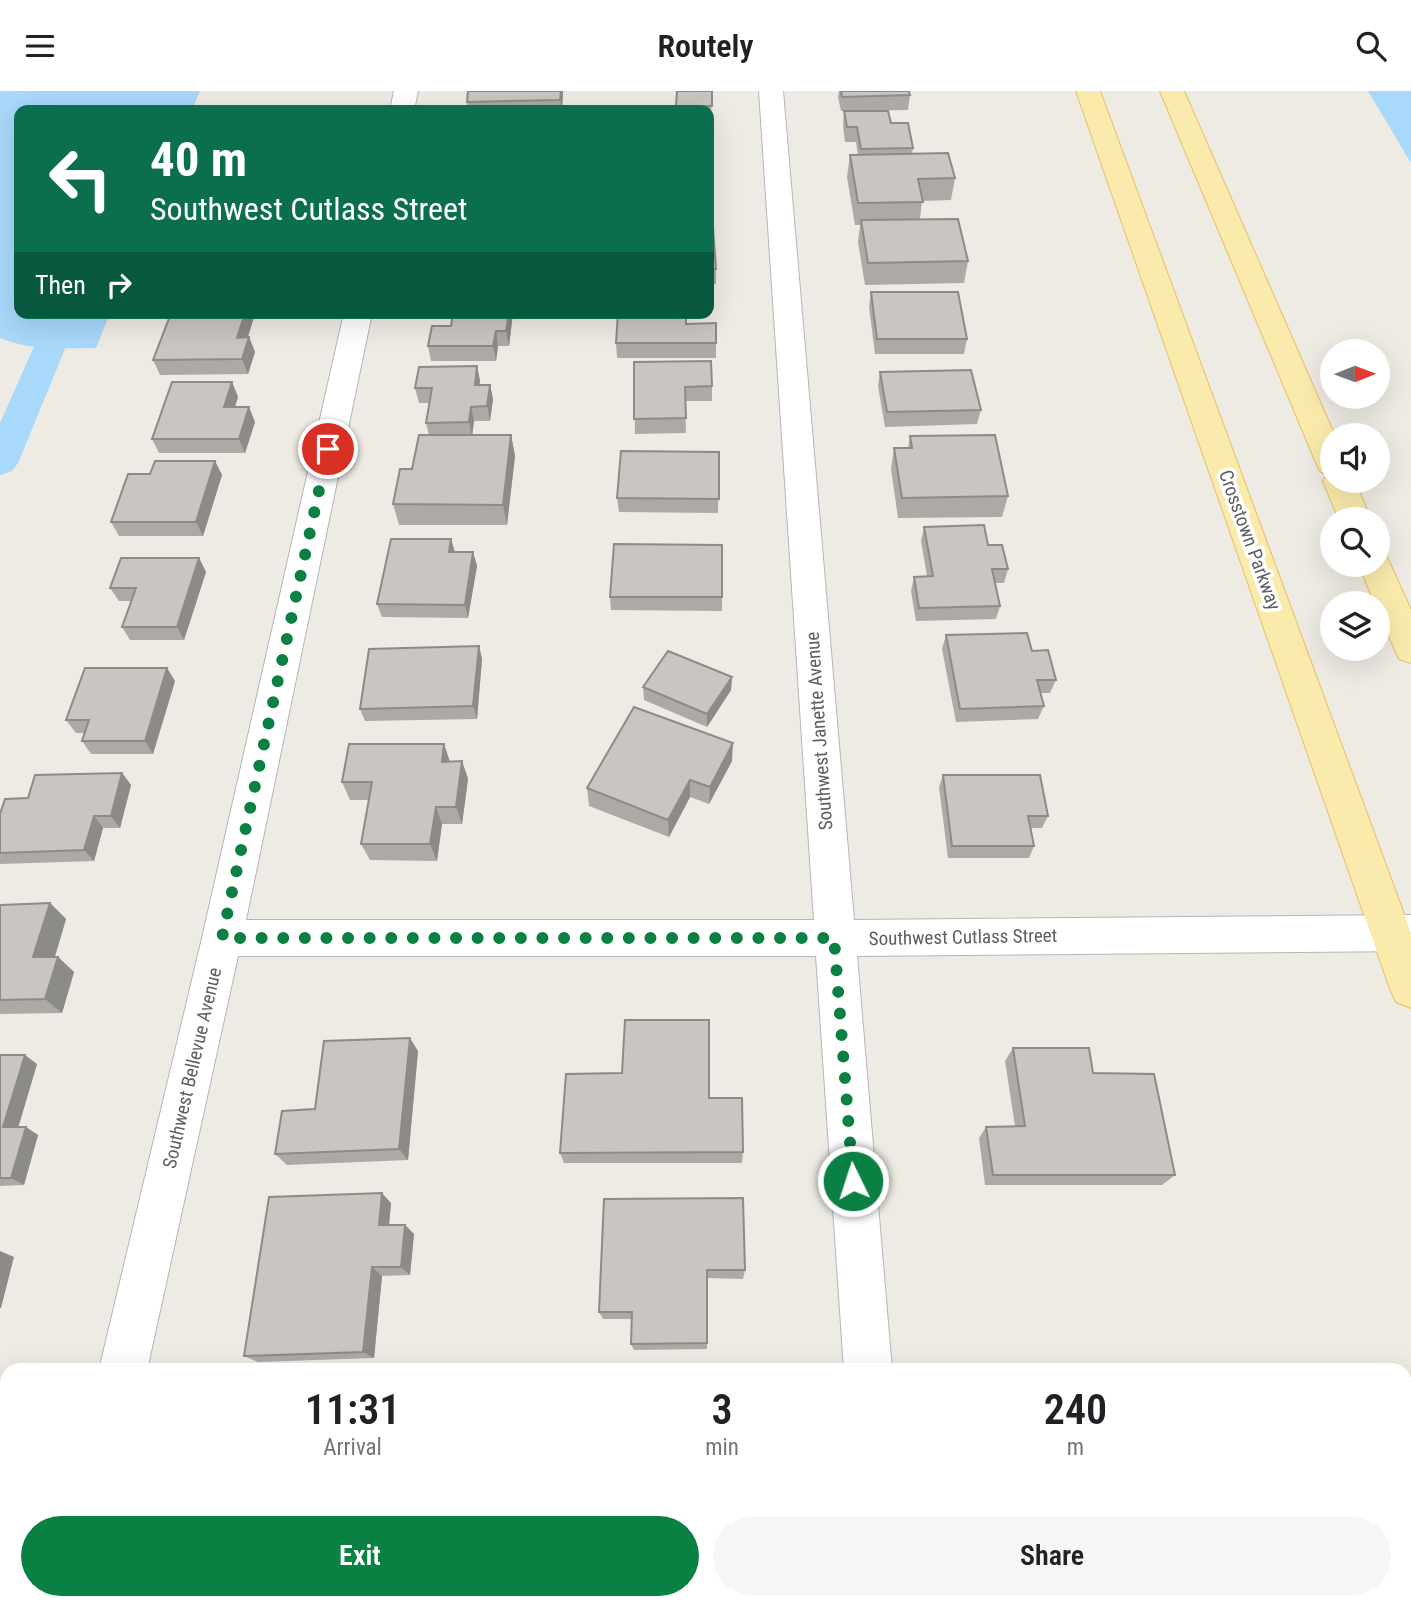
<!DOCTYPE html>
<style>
:root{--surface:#fff;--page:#f6f6f6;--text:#202124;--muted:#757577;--accent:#0b8043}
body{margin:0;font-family:"Roboto Condensed",sans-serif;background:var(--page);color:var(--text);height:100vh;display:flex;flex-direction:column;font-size:26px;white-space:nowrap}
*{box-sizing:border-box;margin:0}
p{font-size:23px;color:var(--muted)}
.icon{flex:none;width:38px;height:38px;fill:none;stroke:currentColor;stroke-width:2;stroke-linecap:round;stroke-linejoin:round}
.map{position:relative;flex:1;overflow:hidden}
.side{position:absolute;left:0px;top:1272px;width:1412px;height:247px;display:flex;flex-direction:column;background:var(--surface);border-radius:21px 21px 0 0;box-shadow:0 7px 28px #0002}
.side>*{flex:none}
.top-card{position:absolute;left:14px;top:14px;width:700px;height:214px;border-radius:14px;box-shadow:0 7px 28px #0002;background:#0b6e4f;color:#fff;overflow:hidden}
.needle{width:46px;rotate:89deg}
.fabs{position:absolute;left:1320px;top:248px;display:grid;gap:14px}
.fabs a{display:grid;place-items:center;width:70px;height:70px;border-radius:50%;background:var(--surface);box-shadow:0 7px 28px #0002;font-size:35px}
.pin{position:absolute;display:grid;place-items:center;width:60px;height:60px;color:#fff;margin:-30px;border:4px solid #fff;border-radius:50%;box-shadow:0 2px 7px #0007}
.me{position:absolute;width:77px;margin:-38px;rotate:356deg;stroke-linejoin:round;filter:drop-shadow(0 0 5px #0008)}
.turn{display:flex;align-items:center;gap:24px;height:147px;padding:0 21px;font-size:32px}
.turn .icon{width:91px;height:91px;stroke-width:2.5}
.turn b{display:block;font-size:49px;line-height:60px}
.then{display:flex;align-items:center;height:66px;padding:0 21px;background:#0003;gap:14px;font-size:26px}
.eta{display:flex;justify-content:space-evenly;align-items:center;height:119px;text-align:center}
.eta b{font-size:42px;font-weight:600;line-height:49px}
.primary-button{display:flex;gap:14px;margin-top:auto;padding:14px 21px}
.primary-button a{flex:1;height:80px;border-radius:42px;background:var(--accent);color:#fff;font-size:28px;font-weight:600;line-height:80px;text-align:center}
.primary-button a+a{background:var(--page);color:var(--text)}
header{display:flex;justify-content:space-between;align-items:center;height:91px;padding:0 21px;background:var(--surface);font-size:32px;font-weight:600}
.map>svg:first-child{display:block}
</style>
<header><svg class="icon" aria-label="menu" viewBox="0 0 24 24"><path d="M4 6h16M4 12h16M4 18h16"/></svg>Routely<svg class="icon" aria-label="search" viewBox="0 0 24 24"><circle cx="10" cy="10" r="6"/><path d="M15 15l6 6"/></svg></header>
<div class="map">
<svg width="1411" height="1518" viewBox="0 0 1411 1518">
<rect width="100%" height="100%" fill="#eeebe4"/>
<!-- water -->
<path fill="#a8d8fa" d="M0,0h200l-8,19h-173v203h91l-14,35c-33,0 -65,3 -96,-10z
M1368,0h43v72z"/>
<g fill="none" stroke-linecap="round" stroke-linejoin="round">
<!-- canal -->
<path fill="#a8d8fa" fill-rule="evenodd" d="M49,248l11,3 5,7 -47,114 -6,8 -12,4v-52l33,-74 5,-7z"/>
<!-- minor casing -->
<g stroke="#b4b6ba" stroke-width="2">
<path id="minor" d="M394,0h24l-4,19h-24z
M759,0h24l71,829 557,-5v36l-554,5 35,414h-48l-28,-414h-578l-91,414h-48l103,-432 142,-625h28l-126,607h568z
M42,1512h54l-1,6h-54z
M859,1512h54v6h-54z"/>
</g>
<!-- major casing -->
<g stroke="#e9bf62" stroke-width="2">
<path id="major" d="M1076,0h24l311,842v75l-15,-6 -6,-13z
M1160,0h24l151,345h-3v45h23l16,39h-32l-16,-39 4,-7 -6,-2 -4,-7z
M1377,463l10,3 24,53v53l-12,-4 -22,-49v-6h-2l-16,-39h18z"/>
</g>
<!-- minor -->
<use href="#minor" fill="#fff" fill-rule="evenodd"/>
<!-- major -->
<use href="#major" fill="#faebad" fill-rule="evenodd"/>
</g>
<!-- wall -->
<path fill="#adaaa6" d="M468,0h95l-1,19h-94l-1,-8z
M677,0h35l-1,23h-2v-4h-32z
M839,0h70l1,4 -2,15 -67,1 -3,-14z
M844,20l69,37 -1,6 43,24 -4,22 -29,1 -2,18 48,42 -4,22 -99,2 -7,-43 2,-17h-5l-8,-48 3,-22h8l-2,-13h-11l-2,-16z
M709,73l2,19v15h-2z
M709,136l7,42v15h-7z
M871,201l96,47 -3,15h-89l-6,-47z
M453,222h60l-4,33h-11l-2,15h-65l-3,-15 23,-20z
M254,226l-6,20h1l6,15 -7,22 -88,1 -7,-15z
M716,232v35h-99l-1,-15 70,-19z
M634,271l78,24v15h-27l1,32 -51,1z
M477,275l3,15 -1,4h11l3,14 -3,22h-16l-2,14h39l4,21 -8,69h-108l-6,-21 36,-69 -3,-12 4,-20h-11l-4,-15z
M880,281l101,38 -4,14 -92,3 -7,-41z
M232,291l6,15 -3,10 20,15 -10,31h-86l-7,-14z
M910,345l98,60 -6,21 -104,1 -7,-49 3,-21h14z
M719,361l-1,61 -99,-1 -2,-14z
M215,370l7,14 -19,61h-84l-8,-14 39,-48z
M924,436l84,42 -4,14h-9l5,23 -4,13 -80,2 -5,-30 3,-14 13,-1 -6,-35z
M451,448l4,13h18l4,14 -9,52 -86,-1 -5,-13z
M722,454v66l-111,-1 -1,-13z
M199,467l7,14 -22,68h-54l-8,-13 9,-26h-12l-9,-13z
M946,544l86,16 24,29 -6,13h-10l4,13 -6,13 -82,3 -14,-73z
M479,555l3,13 -5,60 -112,2 -5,-12z
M732,586l-1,13 -24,37 -63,-27 -1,-13z
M175,590l-22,73h-62l-9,-13 2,-8h-8l-10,-13z
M444,653l6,18 12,-1 6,18 -6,45h-20l-5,37 -67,-1 -9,-16 8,-44h-19l-8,-18z
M732,670l-23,43 -19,-7 -21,40 -80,-31 -2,-18z
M122,682l9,12 -11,43h-17l-9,33 -94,3v-50z
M943,684l105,41 -6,12h-11l3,18 -5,12h-81l-9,-71z
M50,812l16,16 -11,38h3l16,15 -12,41 -62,1v-109z
M1013,957l80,25 82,102 -13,10h-177l-6,-47 7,-11 29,-1 -10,-65z
M418,960l-10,109 -121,5 -12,-11 40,-45z
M0,964l37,9 -19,63 20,8 -14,50 -24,1z
M709,1007l34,54 -1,11h-178l-4,-10z
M604,1108l141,71 -2,9 -36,-1v71l-73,1 -3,-6 1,-25h-29l-4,-7z
M391,1112l-2,22h16l9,9 -4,41 -28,1 -8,82 -116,4 -14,-6z"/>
<!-- shaded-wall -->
<path fill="#8d8b87" d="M561,0h2l-1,19 -2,-10z
M245,222h7l2,4 -11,35 -6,-14z
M509,222h4l-4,33 -3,-15z
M496,240l2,15 -2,15 -3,-15z
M249,246l6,15 -7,22 -6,-15z
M477,275l3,15 -3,19 -2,-15z
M232,291l6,15 -8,25 -6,-15z
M490,294l3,14 -3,22 -3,-15z
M249,316l6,15 -10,31 -6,-14z
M471,316l3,14 -2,16 -3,-15z
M511,344l4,21 -8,69 -4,-20z
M215,370l7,14 -19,61 -7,-14z
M451,448l4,14 -6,-1z
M473,461l4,14 -9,52 -3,-13z
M199,467l7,14 -22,68 -7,-13z
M479,555l3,13 -5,60 -4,-13z
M167,577l8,13 -22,73 -8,-13z
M732,586l-1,13 -24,37v-13z
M733,652l-1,18 -23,43 1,-17z
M444,653l6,18h-8z
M462,670l6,18 -6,45 -6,-17z
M122,682l9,12 -11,43 -9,-12z
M690,689v17l-21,40 -1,-17z
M436,716l6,17 -5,37 -7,-17z
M94,725l9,12 -9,33 -10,-11z
M50,812l16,16 -16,53 -17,-15z
M58,866l16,15 -12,41 -17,-14z
M410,947l8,13 -10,109 -9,-11z
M25,964l12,9 -21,71 -13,-8z
M26,1036l12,8 -14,50 -13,-7z
M382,1102l9,10 -3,32 -9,-10z
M405,1134l9,9 -4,41 -9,-8z
M0,1160l14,6 -13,51h-1z
M372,1176l10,9 -8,82 -11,-6z"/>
<!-- building -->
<path fill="#c9c6c1" stroke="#8d8b87" stroke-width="2" d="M468,0h93l-1,9 -93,2z
M677,0h35v15h-36z
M841,0h68l1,4 -68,2z
M844,20h44l3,12h17l5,25 -52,1 -4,-22h-10z
M948,62l7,25 -37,1 5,23 -65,1 -8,-48z
M709,73h1l1,19h-2z
M958,128l10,42 -100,2 -7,-43z
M709,136h4l3,42h-7z
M871,201h87l9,47h-90z
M186,222h59l-8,25 12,-1 -7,22 -89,1 17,-44h15z
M453,222h56l-3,18h-10l-3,15h-65l4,-20h19z
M618,222h68v11l30,-1v20h-100z
M711,270l1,25 -27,1 1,31 -52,1v-57z
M477,275l-2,19h15l-3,21 -16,1 -2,15 -43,1 6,-35h-17l4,-21z
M971,279l10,40 -94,2 -7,-40z
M172,291h60l-8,25h25l-10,32h-87z
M419,344h92l-8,70 -110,-1 7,-35h12z
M995,344l13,61 -106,2 -8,-50h18l-2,-12z
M621,360l98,1v47l-102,-1z
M155,370h60l-19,61h-85l17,-48h22z
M984,434l4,20h14l6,24h-16l8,37 -81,2 -5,-31 19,-1 -9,-49z
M391,448h60l-2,13h24l-8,53 -88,-1z
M614,453l108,1v52h-112z
M121,467h78l-22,69h-55l14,-39h-26z
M1027,542l5,18 16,-1 8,30h-19l7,26 -84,3 -14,-74z
M479,555l-6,60 -113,3 9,-60z
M668,560l64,26 -25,37 -64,-27z
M85,577h82l-22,73h-63l7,-21h-23z
M634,616l99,36 -23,44 -20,-7 -22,40 -81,-32z
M349,653h95l-2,18 20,-1 -6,46h-20l-6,37h-69l11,-62h-30z
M122,682l-11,43h-17l-10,34 -84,3v-39l5,-15 23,-1 7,-23z
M943,684h97l8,41h-20l6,30h-82z
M50,812l-17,54h25l-13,42 -45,1v-95z
M625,929h84v78h33l1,54 -183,1 6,-79 56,-1z
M410,947l-11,111 -124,5 7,-43 33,-2 9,-68z
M1013,957h76l4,25 61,1 21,101h-182l-7,-48 39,-1z
M0,964h25l-22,72h23l-15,51h-11z
M382,1102l-3,32h26l-4,42h-29l-9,85 -119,4 25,-159z
M743,1107l2,72h-38v73l-76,1 1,-32h-33l5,-113z"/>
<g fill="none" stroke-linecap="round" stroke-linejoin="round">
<!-- route -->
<path stroke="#0b8043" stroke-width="12" stroke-dasharray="0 21.6" d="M328,358l-106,489h612l19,243"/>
</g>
<g text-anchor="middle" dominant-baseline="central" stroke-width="7" stroke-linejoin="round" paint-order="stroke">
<!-- street labels -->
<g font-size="19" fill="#5c6064" stroke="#fff">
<text transform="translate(1250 449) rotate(70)">Crosstown Parkway</text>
<text transform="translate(819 640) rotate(-94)">Southwest Janette Avenue</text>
<text transform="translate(963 846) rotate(-1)">Southwest Cutlass Street</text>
<text transform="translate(192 977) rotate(-77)">Southwest Bellevue Avenue</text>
</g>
</g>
</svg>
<div class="fabs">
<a><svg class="needle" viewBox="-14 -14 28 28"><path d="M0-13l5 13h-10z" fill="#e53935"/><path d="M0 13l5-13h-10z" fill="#757577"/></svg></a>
<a><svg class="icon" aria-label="sound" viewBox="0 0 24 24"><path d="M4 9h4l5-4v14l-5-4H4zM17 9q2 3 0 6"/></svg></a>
<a><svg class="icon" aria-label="search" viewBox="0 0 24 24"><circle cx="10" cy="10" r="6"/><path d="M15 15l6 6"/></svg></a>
<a><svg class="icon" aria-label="layers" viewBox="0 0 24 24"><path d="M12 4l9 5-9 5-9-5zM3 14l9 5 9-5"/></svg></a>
</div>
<div class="pin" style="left:328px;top:358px;background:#d93025"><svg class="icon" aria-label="arrive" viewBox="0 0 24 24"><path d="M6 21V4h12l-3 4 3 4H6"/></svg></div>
<svg class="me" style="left:853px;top:1090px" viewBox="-20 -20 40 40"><circle r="17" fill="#0b8043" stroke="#fff" stroke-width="3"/><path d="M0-11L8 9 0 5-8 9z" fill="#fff"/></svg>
<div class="top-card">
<div class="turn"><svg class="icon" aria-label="left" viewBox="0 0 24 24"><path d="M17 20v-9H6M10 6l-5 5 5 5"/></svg><div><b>40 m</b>Southwest Cutlass Street</div></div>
<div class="then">Then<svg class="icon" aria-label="right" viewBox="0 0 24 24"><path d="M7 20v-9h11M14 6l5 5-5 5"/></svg></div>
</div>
<section class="side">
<div class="eta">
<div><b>11:31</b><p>Arrival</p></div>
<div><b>3</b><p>min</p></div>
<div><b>240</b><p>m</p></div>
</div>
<div class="primary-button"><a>Exit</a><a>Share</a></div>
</section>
</div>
